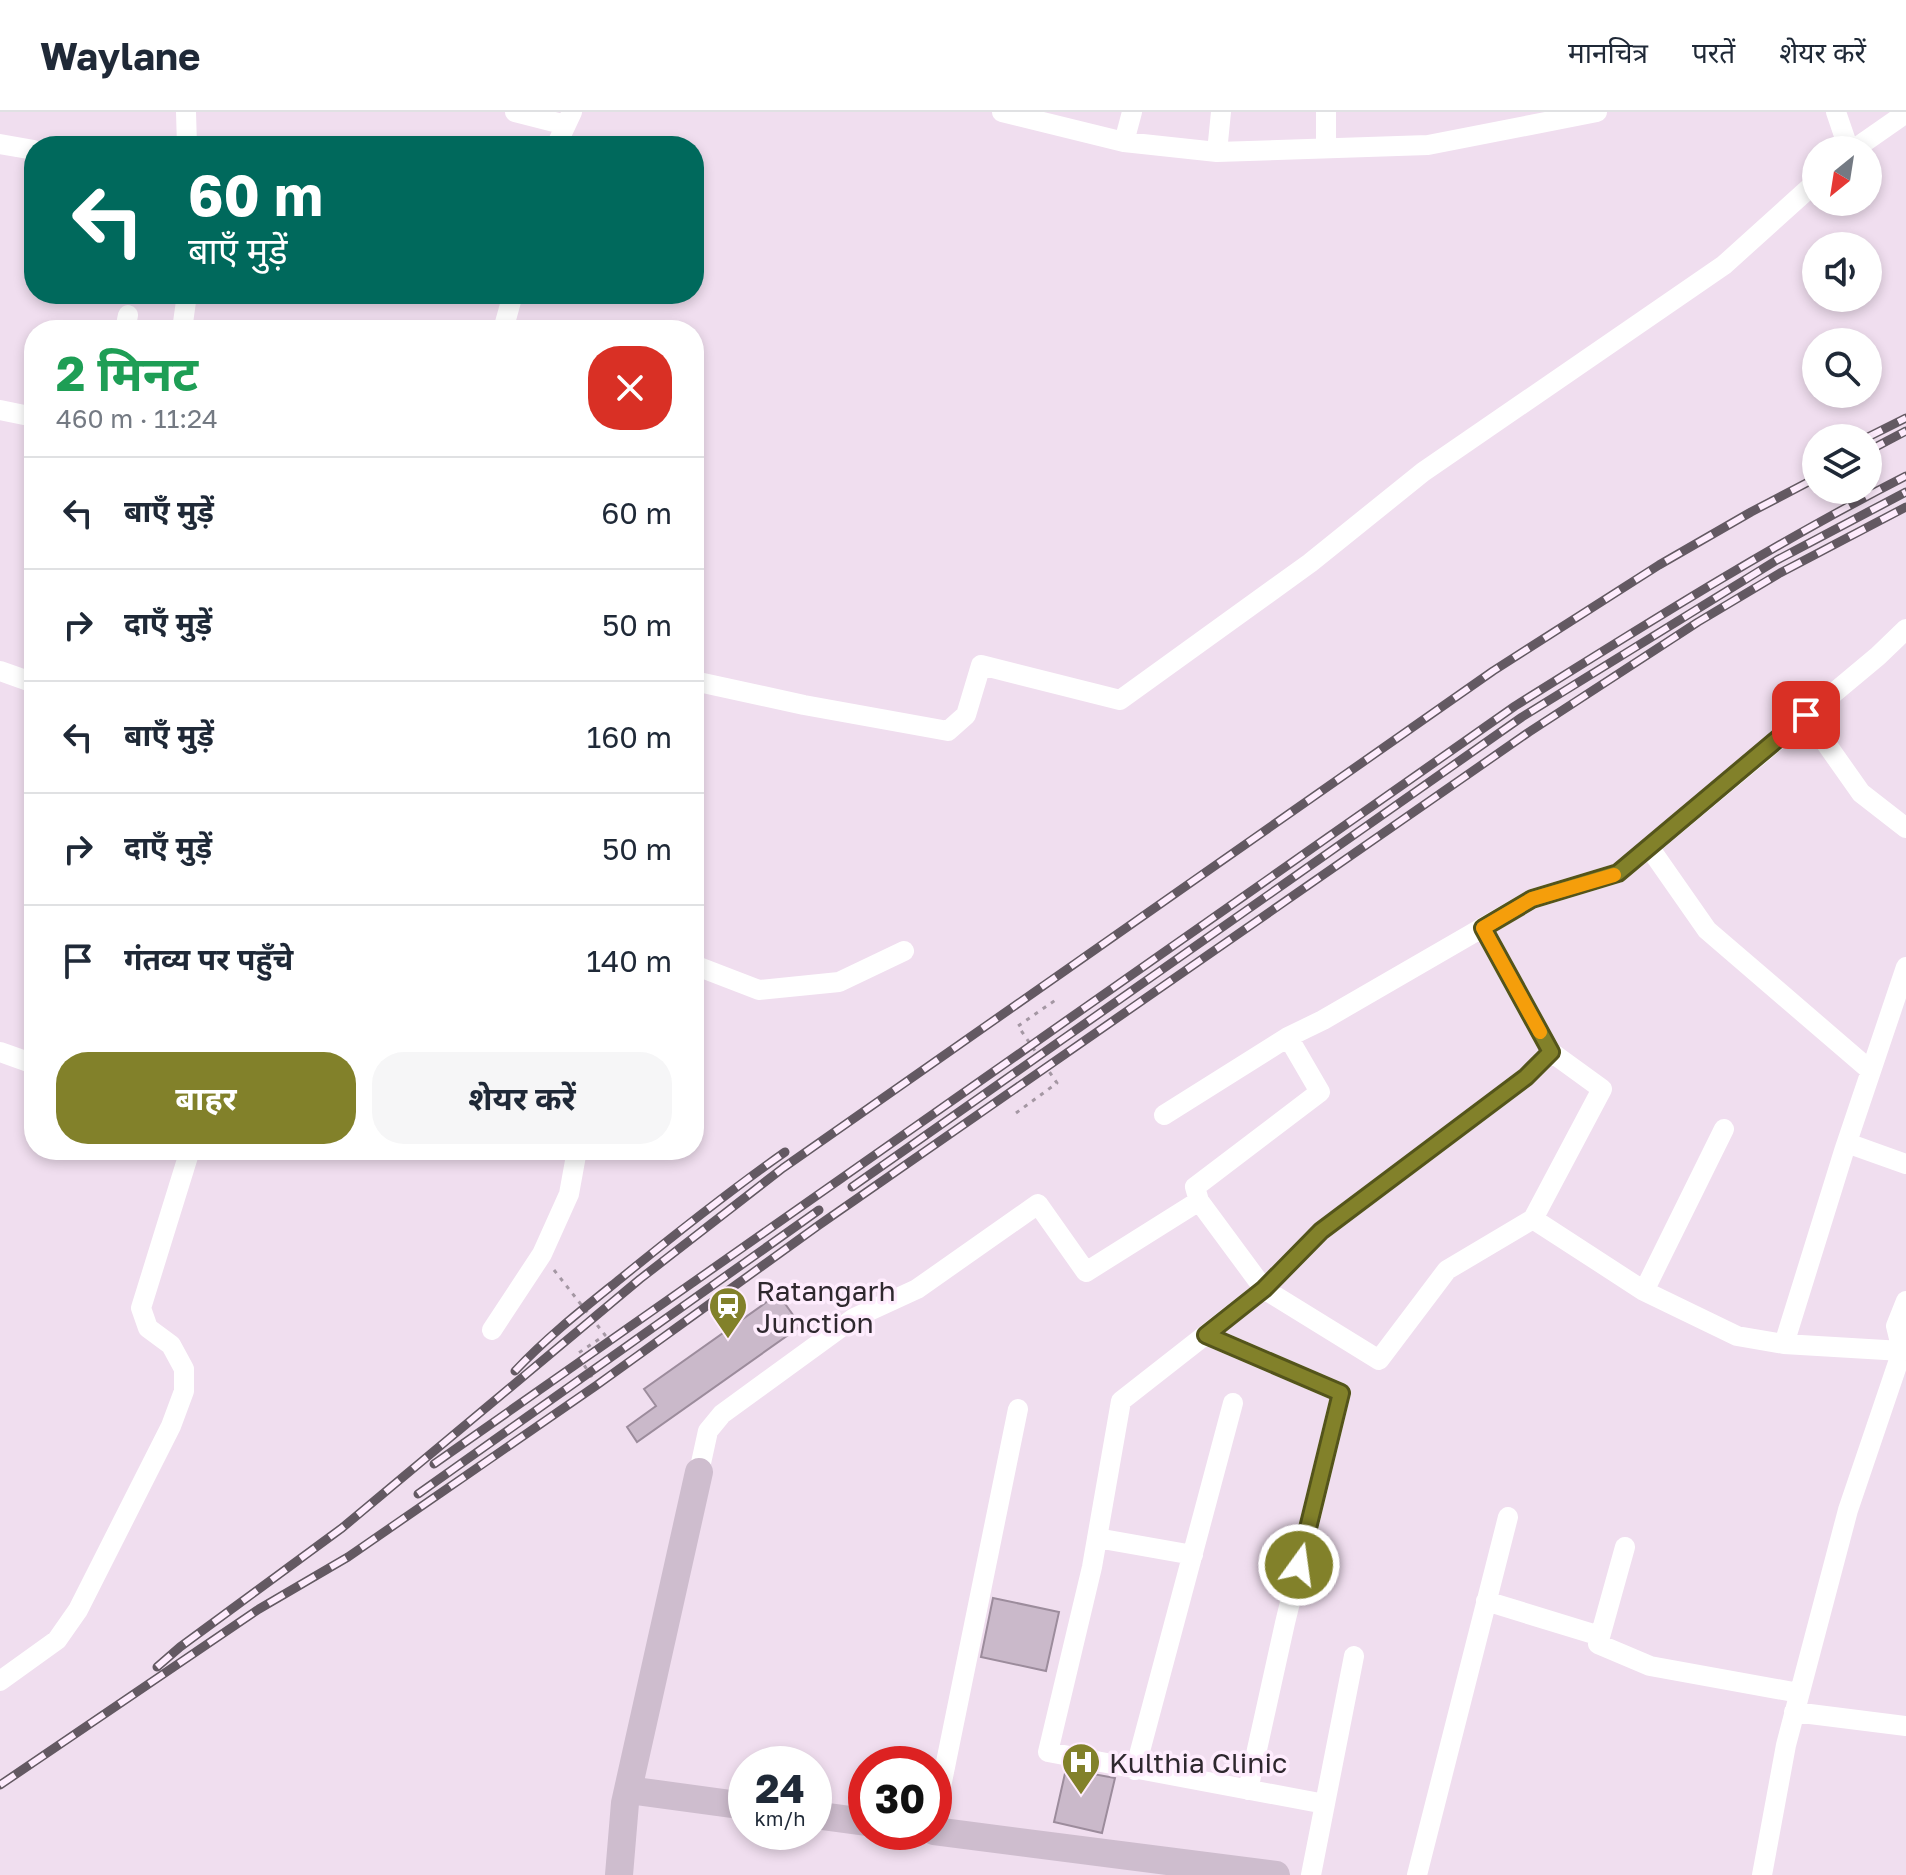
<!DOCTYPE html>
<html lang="hi">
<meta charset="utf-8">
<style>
:root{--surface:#fff;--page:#f6f6f7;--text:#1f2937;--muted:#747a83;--line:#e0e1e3;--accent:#82812a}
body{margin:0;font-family:"Golos Text","Noto Sans Devanagari",sans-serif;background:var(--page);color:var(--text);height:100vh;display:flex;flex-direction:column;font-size:30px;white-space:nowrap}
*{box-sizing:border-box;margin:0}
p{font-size:26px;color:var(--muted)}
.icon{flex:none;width:44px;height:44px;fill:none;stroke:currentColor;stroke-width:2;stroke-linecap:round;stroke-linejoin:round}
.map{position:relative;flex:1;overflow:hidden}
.panel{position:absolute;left:24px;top:208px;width:680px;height:840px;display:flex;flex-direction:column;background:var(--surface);border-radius:32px;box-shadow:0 4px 12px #0003}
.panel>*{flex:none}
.hud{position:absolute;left:24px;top:24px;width:680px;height:168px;border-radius:32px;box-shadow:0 4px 12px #0003;background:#00695c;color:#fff;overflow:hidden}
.needle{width:52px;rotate:210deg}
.controls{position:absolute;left:1802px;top:24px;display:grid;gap:16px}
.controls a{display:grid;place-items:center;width:80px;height:80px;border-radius:50%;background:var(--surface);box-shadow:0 4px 12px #0003;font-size:40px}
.speed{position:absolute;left:728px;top:1634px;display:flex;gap:16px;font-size:40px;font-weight:700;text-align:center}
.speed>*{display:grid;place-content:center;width:104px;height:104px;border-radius:50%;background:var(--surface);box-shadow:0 4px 12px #0003;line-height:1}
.speed small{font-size:20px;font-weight:400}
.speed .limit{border:12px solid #d22;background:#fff;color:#111}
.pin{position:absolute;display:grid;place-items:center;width:68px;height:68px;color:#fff;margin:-34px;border-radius:16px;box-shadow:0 4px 12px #0006}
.me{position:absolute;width:88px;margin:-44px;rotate:14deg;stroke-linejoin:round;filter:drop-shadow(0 0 6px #0008)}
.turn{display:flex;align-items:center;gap:28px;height:168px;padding:0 32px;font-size:36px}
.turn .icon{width:104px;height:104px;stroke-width:2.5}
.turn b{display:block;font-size:56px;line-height:68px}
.round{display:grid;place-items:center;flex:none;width:84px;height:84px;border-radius:32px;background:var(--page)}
.head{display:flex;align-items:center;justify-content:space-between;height:136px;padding:0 32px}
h1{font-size:48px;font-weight:700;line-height:60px;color:#1e9e55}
.action{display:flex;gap:16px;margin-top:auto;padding:16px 32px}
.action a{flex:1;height:92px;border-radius:32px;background:var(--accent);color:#fff;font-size:32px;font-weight:700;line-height:92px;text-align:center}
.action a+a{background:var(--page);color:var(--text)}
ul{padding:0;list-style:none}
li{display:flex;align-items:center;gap:24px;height:112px;padding:0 32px;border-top:2px solid var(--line)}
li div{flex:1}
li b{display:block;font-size:30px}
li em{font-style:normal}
header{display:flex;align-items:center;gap:48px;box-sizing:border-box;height:112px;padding:0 40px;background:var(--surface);border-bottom:2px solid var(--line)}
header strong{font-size:38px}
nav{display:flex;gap:44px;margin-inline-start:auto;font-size:28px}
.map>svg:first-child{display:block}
</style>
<header>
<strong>Waylane</strong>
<nav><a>मानचित्र</a><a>परतें</a><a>शेयर करें</a></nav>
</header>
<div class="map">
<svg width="1906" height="1763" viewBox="0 0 1906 1763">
<rect width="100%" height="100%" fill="#f0deef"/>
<!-- building -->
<path fill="#cab9ca" stroke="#9c8c9c" stroke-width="2" d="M778,1182l23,32 -164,116 -10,-15 29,-21 -12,-17z
M993,1486l66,14 -13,59 -65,-14z
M1066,1657l49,9 -13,55 -48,-11z"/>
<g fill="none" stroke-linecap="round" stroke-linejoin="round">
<!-- path -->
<path stroke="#a497a3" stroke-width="3" stroke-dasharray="4 6" stroke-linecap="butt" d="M1016,1001l41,-30 -39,-57 39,-27
M554,1158l51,65 -28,19 23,36"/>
<!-- street -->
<path stroke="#fff" stroke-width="20" d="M186,0l1,34
M515,0l51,13
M1002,0l122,30 93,10 211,-7 169,-33
M1836,0l13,38
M1124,30l8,-30
M0,32l34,6
M556,34l16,-34
M1326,37v-37
M1853,38l53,-37
M1217,40l4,-40
M125,218l3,-15
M182,218l5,-36
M503,218l10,-36
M0,298l34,7
M0,559l34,12
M694,569l110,24 144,26 18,-16 15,-50 139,35 190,-137 113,-91 301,-207 92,-83
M1806,603l55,78 45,35
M1649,735l58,83 164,141
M1483,816l68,124 51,37 -69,130 111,72 93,45 47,8
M694,853l65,25 80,-8 65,-31
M0,940l34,12
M1164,1003l124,-78 35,-17 209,-121 86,-26 260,-217 28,-27
M1847,1031l59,21
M1199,1089l65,88 -143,112 -29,166 -44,185 277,52
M1533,1107l-86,51 -68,90 -115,-71 57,-58 205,-154 25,-25
M1644,1179l80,-162
M492,1218l50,-76 27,-60 8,-44
M1206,1223l135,58 -56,230 -37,167
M1902,1239l-6,-25 10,-25
M699,1360l9,-41 14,-17 132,-96 63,-29 121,-85 48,68 113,-71 -4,-14 125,-95 -32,-55
M1097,1426l96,17
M1625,1435l-27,97 52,22 149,27
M1486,1489l114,35
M0,1569l57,-41 21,-30 93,-184 13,-35v-22l-13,-24 -23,-17 -7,-20 49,-158
M1794,1600l112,14
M1135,1658l98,-367
M934,1709l84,-412
M1311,1763l43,-219
M1417,1763l91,-358
M1762,1763l24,-130 62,-235 54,-159 -118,-7 60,-193 62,-184"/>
<!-- secondary -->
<path stroke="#cebdce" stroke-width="28" d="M628,1678l118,16
M814,1703l52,7
M934,1719l342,44
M619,1763l6,-72 74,-331"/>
<!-- rail casing -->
<g stroke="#635962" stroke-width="9">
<path id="rail" d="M1866,326l40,-20
M1868,339l38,-20
M852,1075l670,-470 255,-157 129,-68
M515,1259c32,-34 69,-63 105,-92 54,-44 108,-87 165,-127
M434,1352l1081,-758c128,-80 256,-161 391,-230
M418,1382l401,-284
M157,1555l23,-20 162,-119 298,-249 143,-111 710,-497 166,-106 92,-53 65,-34
M0,1673l259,-176 89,-52 249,-172 222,-160 710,-493 169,-110 82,-49 126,-66"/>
</g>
<!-- rail -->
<use href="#rail" stroke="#feecfd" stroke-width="6" stroke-dasharray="18" stroke-linecap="butt"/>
</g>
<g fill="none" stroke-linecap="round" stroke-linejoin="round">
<!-- route casing -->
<g stroke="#54541b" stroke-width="20">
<path id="route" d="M1299,1453l42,-172 -135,-58 58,-46 57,-58 205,-154 25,-25 -68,-124 49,-29 86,-26 188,-158"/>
</g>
<!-- route -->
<use href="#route" stroke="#82812a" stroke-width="14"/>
<!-- slow -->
<path stroke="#f59e0b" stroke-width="14" d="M1540,920l-57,-104 49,-29 82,-24"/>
</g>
<!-- icons -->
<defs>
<g id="station-pin" transform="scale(2)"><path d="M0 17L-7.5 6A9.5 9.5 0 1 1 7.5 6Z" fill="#82812a" stroke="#feecfd"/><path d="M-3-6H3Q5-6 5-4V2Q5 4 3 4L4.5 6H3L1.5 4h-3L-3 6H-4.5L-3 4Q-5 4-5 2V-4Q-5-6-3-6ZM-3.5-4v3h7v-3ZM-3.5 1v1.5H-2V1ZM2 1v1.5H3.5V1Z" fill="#fff"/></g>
<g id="hospital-pin" transform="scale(2)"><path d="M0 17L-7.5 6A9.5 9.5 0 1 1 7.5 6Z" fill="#82812a" stroke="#feecfd"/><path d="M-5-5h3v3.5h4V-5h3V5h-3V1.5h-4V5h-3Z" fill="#fff"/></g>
</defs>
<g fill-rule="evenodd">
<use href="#station-pin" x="728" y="1194"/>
<use href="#hospital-pin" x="1081" y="1650"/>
</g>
<g text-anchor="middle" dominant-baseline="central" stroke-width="7" stroke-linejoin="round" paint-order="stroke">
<!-- poi labels -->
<g font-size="28" fill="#2e282e" stroke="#feecfd" text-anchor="start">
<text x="756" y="1178">Ratangarh<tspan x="756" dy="32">Junction</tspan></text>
<text x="1109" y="1650">Kulthia Clinic</text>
</g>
</g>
</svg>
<div class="controls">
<a><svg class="needle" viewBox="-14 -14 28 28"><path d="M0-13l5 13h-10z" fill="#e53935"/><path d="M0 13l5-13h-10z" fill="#747a83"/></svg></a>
<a><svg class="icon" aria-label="sound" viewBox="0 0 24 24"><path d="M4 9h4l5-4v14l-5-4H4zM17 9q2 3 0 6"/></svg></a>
<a><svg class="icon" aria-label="search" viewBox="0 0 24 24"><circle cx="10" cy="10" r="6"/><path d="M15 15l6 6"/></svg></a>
<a><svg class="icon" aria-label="layers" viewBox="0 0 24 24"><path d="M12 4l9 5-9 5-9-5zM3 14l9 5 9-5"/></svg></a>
</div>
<div class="speed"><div>24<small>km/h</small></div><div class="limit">30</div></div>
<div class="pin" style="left:1806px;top:603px;background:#d93025"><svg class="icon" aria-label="arrive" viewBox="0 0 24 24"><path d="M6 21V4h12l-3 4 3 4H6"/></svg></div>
<svg class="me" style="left:1299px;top:1453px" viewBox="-20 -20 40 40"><circle r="17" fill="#82812a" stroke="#fff" stroke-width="3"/><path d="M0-11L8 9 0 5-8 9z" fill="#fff"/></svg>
<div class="hud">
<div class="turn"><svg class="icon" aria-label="left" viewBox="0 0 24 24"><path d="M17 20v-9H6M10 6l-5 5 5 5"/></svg><div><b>60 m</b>बाएँ मुड़ें</div></div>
</div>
<section class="panel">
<div class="head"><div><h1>2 मिनट</h1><p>460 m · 11:24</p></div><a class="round" style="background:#d93025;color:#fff"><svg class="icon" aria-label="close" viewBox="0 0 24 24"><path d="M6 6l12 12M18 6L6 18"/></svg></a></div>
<ul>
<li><svg class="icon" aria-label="left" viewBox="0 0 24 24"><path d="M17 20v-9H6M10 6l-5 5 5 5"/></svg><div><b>बाएँ मुड़ें</b></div><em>60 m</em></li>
<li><svg class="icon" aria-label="right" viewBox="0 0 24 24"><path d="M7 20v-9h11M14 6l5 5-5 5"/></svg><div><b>दाएँ मुड़ें</b></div><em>50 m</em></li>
<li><svg class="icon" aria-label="left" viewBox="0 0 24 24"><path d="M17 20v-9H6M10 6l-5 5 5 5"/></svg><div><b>बाएँ मुड़ें</b></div><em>160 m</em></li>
<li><svg class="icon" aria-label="right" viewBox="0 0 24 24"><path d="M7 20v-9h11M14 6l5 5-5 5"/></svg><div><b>दाएँ मुड़ें</b></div><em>50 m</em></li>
<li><svg class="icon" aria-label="arrive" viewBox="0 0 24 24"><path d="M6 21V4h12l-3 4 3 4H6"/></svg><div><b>गंतव्य पर पहुँचे</b></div><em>140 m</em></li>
</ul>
<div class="action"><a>बाहर</a><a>शेयर करें</a></div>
</section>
</div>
